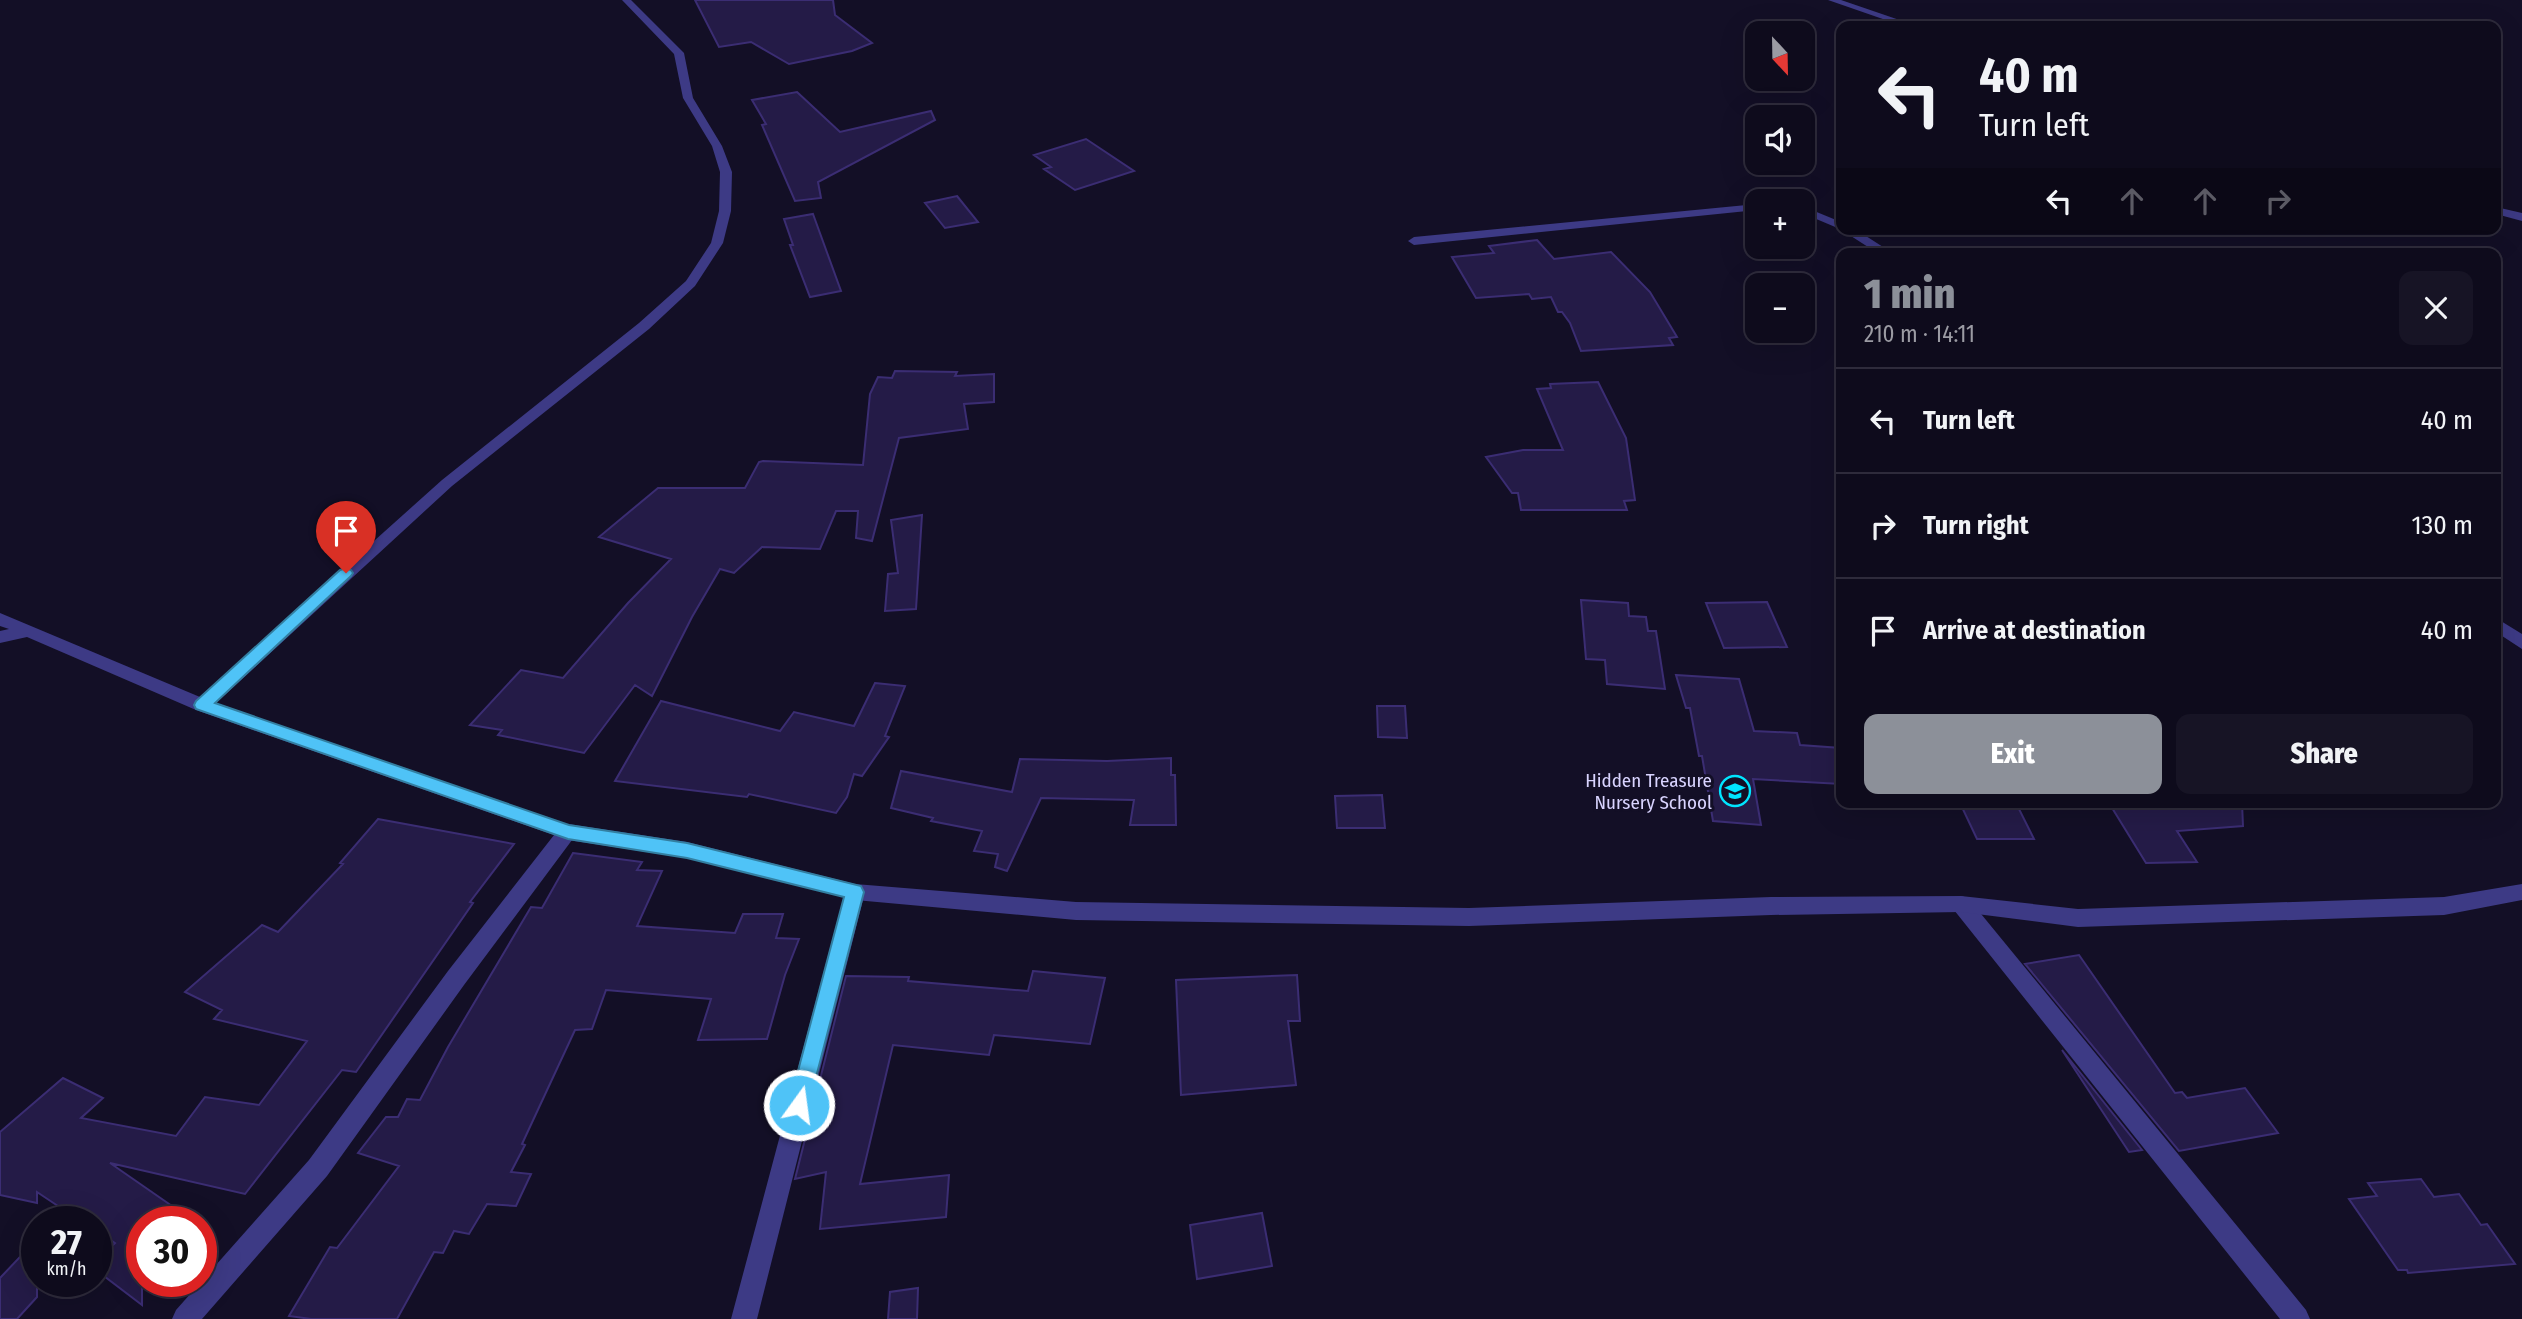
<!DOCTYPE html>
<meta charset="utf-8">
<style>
:root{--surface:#0e0b1c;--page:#171425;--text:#f1f3f6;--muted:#9b9ba3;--line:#2e2b3b;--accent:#8c9099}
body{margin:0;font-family:"Fira Sans Condensed",sans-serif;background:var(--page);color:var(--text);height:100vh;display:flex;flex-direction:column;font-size:26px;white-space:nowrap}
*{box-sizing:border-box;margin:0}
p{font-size:23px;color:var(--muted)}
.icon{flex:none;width:38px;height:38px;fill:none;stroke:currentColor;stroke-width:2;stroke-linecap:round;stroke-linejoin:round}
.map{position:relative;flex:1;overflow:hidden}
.side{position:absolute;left:1836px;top:248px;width:665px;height:560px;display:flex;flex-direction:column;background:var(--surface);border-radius:14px;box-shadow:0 7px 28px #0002,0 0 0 2px var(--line)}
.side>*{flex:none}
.guide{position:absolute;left:1836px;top:21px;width:665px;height:214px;border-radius:14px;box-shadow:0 7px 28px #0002,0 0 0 2px var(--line);background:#0e0b1c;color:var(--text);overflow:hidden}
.needle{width:46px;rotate:158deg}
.controls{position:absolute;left:1745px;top:21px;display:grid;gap:14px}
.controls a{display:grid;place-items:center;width:70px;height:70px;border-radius:14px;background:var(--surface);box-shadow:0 7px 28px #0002,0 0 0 2px var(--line);font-size:35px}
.speed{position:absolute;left:21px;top:1206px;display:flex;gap:14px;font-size:35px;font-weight:700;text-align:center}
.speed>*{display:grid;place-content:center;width:91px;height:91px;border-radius:50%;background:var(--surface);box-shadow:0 7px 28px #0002,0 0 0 2px var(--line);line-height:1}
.speed small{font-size:18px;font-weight:400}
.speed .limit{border:10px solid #d22;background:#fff;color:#111}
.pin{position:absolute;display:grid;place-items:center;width:60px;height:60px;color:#fff;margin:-72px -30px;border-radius:50% 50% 50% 0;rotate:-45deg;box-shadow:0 0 7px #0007}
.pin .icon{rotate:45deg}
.me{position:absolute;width:77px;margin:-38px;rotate:14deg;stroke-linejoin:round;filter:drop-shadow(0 0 5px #0008)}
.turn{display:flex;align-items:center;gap:24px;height:147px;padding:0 28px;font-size:32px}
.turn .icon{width:91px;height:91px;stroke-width:2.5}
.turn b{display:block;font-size:49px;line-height:60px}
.lanes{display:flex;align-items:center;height:66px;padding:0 28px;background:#0003;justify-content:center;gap:35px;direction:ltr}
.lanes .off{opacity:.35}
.round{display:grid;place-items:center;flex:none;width:74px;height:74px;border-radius:14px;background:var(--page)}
.headline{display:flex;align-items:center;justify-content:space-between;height:119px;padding:0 28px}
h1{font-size:42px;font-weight:800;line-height:52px;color:var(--accent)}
.button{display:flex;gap:14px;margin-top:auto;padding:14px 28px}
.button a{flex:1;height:80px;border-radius:14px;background:var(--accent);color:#fff;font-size:28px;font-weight:800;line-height:80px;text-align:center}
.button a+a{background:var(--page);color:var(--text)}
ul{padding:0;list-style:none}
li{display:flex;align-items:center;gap:21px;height:105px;padding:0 28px;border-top:2px solid var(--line)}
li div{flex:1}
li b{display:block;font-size:26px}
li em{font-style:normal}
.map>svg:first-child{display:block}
</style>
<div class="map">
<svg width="2522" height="1319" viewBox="0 0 2522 1319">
<rect width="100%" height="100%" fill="#130f26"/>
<!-- building -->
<path fill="#241b47" stroke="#3b2d73" stroke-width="2" d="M695,0h138l2,15 37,28 -20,8 -63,13 -38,-22 -32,5z
M797,92l43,40 91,-21 4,9 -117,62 3,16 -26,3 -33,-76 4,-1 -14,-24z
M1086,139l48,32 -59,19 -31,-21 7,-2 -17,-12z
M957,196l21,26 -33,6 -20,-25z
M813,214l28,77 -31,6 -20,-52h3l-9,-26z
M1537,240l17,19 57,-7 39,40 27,45 -8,1 4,7 -92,6 -11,-28 -8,-11h-4l-7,-15 -19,2 -3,-5 -53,4 -24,-41 42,-4 -5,-7z
M895,371l62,1 -2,4 39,-2v28l-30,2 4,25 -69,9 -27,103 -16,-3 2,-27h-22l-16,38 -58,-2 -28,26 -14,-4 -28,48 -40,79 -17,-11 -51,68 -86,-18 4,-5 -32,-5 51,-55 42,8 65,-75 43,-44 -72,-22 59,-49h87l14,-26 4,-1 100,4 7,-71 8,-17 14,1z
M1598,382l28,56 9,62 -11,1 3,9h-106l-3,-17h-6l-26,-36 37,-7h40l-26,-61 14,-1 -1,-4z
M922,515l-6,94 -31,2 3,-37 10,-1 -7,-53z
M1581,600l47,3 1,13 17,1 2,14h8l9,58 -58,-5 -2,-24 -19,-1z
M1767,602l20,45 -63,1 -18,-45z
M1676,675l63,4 15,52 43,2 3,12 41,3v36l-88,-5 8,46 -48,-4 -11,-65h-3l-9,-48h-4z
M875,683l30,3 -20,50 4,1 -27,39 -8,-2 -7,23 -11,16 -87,-19 -2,3 -132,-16 46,-80 119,30 14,-19 60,14z
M1377,706h28l2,32 -29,-1z
M1171,758v17h4l1,50h-46l4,-25 -93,-2 -34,73 -12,-4 3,-13 -24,-3 8,-20 -51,-10 2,-3 -42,-10 10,-37 111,21 8,-33 87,2z
M1382,795l3,33h-48l-2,-32z
M1960,803h56l18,36h-57z
M2109,803h133l1,23 -66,5 20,31 -51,1z
M378,819l136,25 -44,58 3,1 -117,169 -14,-2 -97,124 -135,-31 85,59h-53v83l-46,-35v-10l19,-17 -19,-13v-8h-14l-45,-30v11l-37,-8v-63l63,-54 40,20 -22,20 95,18 29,-39 54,8 48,-64 -93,-22 8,-9 -37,-18 77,-67 16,7 65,-68 -3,-1z
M573,853l69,9 -5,8 25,1 -25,55 98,7 8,-19h40l-7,24 23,1 -14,36 -18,64 -69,1 13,-41 -105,-9 -14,39 -17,1 -53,114 3,1 -14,27 20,2 -15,32 -29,-2 -18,30 -15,-3 -11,22 -9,-1 -37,67h-86l-22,-3 41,-69 7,1 62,-82 -41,-13 28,-36h12l9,-18 13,1 28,-53 83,-140 11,1z
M2079,955l96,138 7,-1 5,6 58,-10 33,45 -99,18 -154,-187z
M1033,971l72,7 -15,66 -96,-9 -5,20 -96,-10 -33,139 89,-9 -3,42 -126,12 6,-57 -31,7 51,-203 63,1 -1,4 120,10z
M1297,975l3,46h-12l8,64 -115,10 -5,-115z
M2062,1050l80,100 -13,2z
M2421,1179l13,18 25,-3 22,31 6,-1 28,40 -107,9 -1,-3h-9l-49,-71 28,-3 -9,-13z
M1262,1213l10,53 -75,13 -7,-54z
M37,1239v58l-20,22h-17v-41z
M918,1288l-1,31h-29l2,-27z"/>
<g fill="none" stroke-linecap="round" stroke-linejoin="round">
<!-- minor -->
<path fill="#3d3a85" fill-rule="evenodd" d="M622,0h9l53,53 9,45 29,48 10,26 -1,39 -8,32 -28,43 -46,43 -197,157 -236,217 359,124 3,5 -114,153 -137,191 -125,143h-30l4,-9 133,-150 139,-189 106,-136 -358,-125 -169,-73 -27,6v-12l9,-2 -9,-3v-13l200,84 242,-217 197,-157 47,-42 25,-38 8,-32 1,-39 -8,-26 -29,-48 -9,-44z
M1828,0h13l76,26h-14z
M1757,204v6l-343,35 -6,-4 6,-4z
M1802,206l39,16v7h14l39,25h-15l-39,-25 -38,-16z
M2496,207l26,6v8l-26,-7z
M2496,618l26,16v15l-26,-17z
M855,884l7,2 3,6 -108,427h-26l114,-427 3,-6z
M1961,896l7,2 338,412 4,9h-30l-326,-409 -3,-6 3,-6z"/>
<!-- tertiary -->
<path fill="#3d3a85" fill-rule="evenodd" d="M568,824l119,18 168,42 221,18 393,6 302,-11 190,-1 117,13 366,-12 78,-13v16l-78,15 -366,12 -117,-15 -190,3 -302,11 -393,-6 -221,-20 -168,-42 -119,-18 -7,-3 -3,-5 3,-5z"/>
</g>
<!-- route -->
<path fill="#4fc3f7" stroke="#337fa1" stroke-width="2" d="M346,568l5,2 2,3 -2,3 -136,127 354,122 118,18 174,43 3,6 -57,220 -8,3 -7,-3 -3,-7 55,-208 -157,-39 -119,-19 -372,-130 -2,-4 2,-4 144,-131z"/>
<!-- icons -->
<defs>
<g id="school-ring" transform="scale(1.575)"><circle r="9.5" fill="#130f26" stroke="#00e5ff" stroke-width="1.5"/><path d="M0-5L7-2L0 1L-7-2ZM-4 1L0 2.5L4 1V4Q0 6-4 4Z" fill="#00e5ff"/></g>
</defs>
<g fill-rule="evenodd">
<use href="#school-ring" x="1735" y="791"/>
</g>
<g text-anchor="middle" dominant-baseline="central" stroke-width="6" stroke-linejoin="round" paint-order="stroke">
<!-- poi labels -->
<g font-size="19" fill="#d9d4ff" stroke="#130f26" text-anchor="end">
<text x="1712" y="780">Hidden Treasure<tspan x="1712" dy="22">Nursery School</tspan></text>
</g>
</g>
</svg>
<div class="controls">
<a><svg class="needle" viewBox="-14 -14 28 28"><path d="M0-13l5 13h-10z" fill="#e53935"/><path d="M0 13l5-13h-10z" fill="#9b9ba3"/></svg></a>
<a><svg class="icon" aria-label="sound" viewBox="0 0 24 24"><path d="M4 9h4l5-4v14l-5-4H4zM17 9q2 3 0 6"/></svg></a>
<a>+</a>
<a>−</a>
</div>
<div class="speed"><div>27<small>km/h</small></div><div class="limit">30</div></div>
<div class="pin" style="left:346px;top:573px;background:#d93025"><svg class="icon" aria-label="arrive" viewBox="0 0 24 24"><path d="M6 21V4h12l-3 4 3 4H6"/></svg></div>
<svg class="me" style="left:799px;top:1105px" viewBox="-20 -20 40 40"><circle r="17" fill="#4fc3f7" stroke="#fff" stroke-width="3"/><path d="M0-11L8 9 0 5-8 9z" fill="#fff"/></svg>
<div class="guide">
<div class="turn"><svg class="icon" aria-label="left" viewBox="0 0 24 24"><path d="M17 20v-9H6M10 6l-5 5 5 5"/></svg><div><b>40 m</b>Turn left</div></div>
<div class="lanes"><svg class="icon" aria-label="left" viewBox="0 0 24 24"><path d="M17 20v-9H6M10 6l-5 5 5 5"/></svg><svg class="icon off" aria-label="ahead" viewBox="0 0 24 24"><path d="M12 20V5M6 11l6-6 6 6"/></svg><svg class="icon off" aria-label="ahead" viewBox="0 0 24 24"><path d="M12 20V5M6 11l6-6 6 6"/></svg><svg class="icon off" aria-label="right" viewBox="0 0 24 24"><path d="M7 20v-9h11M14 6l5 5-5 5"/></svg></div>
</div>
<section class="side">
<div class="headline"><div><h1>1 min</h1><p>210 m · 14:11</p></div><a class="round"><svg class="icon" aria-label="close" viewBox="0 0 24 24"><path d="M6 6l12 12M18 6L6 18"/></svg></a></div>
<ul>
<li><svg class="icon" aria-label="left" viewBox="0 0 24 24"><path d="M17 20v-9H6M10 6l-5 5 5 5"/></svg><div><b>Turn left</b></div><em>40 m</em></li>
<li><svg class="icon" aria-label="right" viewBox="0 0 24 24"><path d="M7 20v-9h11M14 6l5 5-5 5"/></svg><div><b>Turn right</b></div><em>130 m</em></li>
<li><svg class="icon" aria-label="arrive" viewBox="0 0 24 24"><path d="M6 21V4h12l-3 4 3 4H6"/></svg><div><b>Arrive at destination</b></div><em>40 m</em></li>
</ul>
<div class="button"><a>Exit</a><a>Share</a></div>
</section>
</div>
